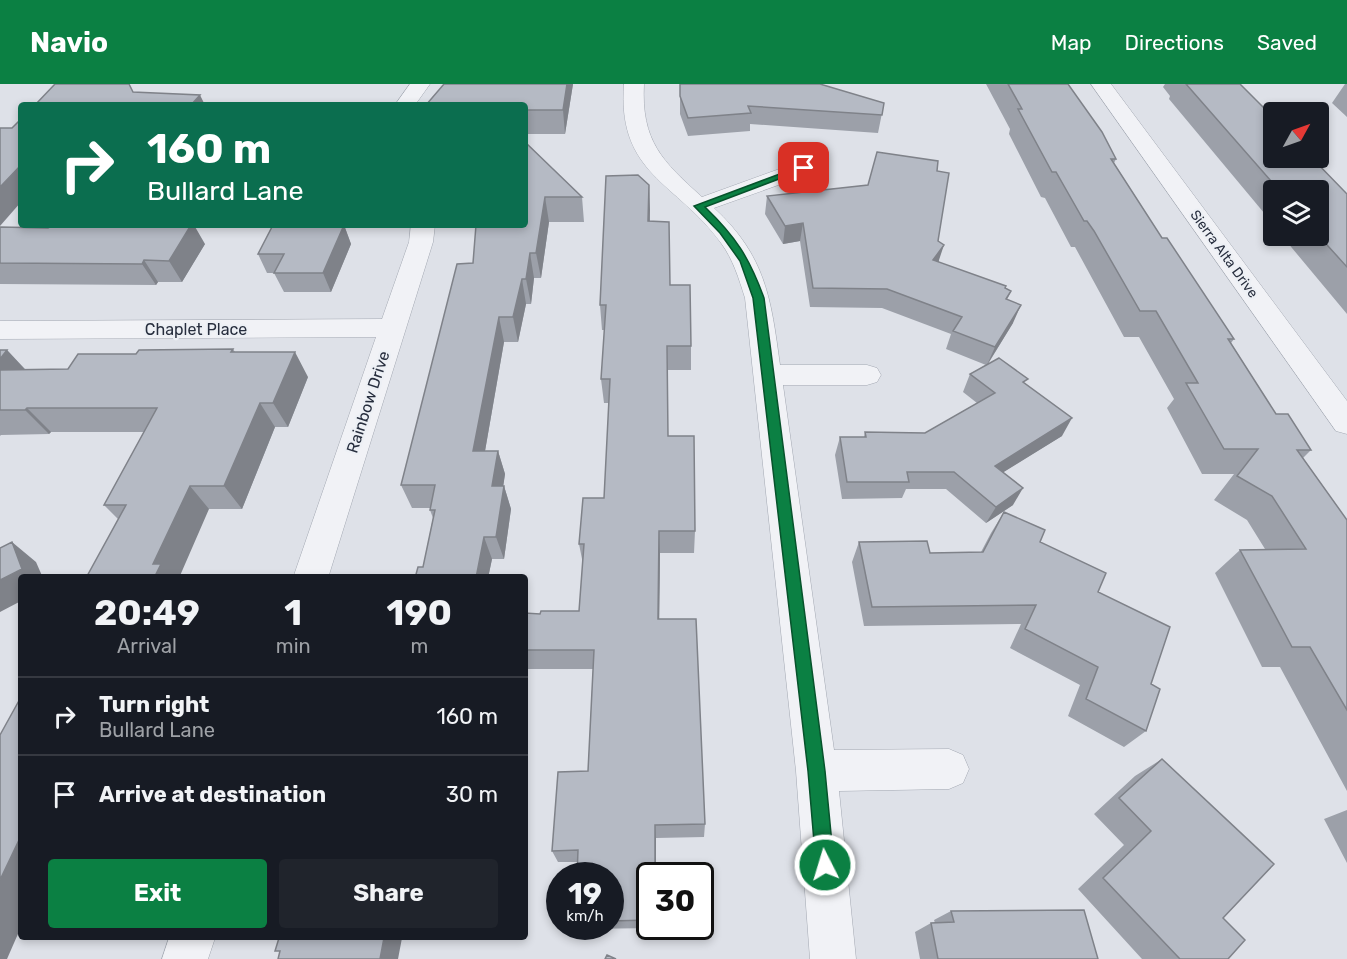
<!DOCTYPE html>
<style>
:root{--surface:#171b24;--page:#20242c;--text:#f1f3f6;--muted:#9ea1a6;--line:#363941;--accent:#0b8043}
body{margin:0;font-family:Rubik,sans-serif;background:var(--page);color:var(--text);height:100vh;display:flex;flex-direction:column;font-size:22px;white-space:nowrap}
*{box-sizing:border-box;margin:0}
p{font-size:20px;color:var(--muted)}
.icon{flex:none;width:33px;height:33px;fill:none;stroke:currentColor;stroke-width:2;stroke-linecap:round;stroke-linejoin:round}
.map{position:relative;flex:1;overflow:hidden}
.details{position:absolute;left:18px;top:490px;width:510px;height:366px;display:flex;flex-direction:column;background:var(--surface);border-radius:6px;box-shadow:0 3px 9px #0003}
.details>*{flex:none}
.guide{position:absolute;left:18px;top:18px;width:510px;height:126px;border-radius:6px;box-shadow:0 3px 9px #0003;background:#0b6e4f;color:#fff;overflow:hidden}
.needle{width:39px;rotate:50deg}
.fabs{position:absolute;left:1263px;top:18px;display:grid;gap:12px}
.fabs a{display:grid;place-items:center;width:66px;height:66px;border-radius:6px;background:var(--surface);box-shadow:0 3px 9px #0003;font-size:30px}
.speed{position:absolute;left:546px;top:778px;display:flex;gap:12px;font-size:30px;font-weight:700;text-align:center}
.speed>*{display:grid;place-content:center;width:78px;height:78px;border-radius:50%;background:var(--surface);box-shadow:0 3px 9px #0003;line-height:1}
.speed small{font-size:15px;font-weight:400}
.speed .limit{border:3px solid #111;border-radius:9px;background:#fff;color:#111}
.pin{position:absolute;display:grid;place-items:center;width:51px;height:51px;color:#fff;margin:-26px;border-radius:12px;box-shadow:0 3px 9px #0006}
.me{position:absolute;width:66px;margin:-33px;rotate:355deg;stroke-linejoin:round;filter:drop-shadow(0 0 4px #0008)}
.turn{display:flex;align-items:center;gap:21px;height:126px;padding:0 30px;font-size:27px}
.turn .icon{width:78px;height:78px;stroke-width:2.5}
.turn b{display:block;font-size:42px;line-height:51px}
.eta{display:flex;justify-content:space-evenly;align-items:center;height:102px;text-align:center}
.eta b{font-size:36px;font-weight:700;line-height:42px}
.cta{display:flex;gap:12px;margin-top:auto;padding:12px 30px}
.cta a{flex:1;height:69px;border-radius:6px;background:var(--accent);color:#fff;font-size:24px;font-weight:700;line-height:69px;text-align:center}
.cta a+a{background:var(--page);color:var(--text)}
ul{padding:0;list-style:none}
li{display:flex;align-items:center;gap:18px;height:78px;padding:0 30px;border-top:2px solid var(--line)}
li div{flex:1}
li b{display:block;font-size:22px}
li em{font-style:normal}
header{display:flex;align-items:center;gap:36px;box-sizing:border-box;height:84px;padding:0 30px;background:var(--accent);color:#fff}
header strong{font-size:28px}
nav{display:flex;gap:33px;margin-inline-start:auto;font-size:21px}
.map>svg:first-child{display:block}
</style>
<header>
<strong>Navio</strong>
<nav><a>Map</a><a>Directions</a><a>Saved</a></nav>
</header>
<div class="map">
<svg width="1347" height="875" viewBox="0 0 1347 875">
<rect width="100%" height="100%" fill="#dee1e8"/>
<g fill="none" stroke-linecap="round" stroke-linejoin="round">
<!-- minor casing -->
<g stroke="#a3a8b2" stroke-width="1">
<path id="minor" d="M410,0h20l-15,21h-20z
M624,0h20c-3,57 18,77 58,113l94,-34h16l3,5 -3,5 -98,35c52,48 57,91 66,157h87l10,3 4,7 -4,7 -10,3h-84l51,365 115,-1 14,6 6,14 -6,14 -14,6 -110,2 17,168h-46l-14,-188 -51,-473c-6,-19 -12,-39 -24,-55 -44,-61 -104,-68 -97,-159z
M1091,0h20l236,317v33l-11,-3z
M411,141h24l-2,17 -105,336h-35l83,-241 -376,2v-18l382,-2 27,-77z
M169,854h46l-7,21h-46z"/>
</g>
<!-- minor -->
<use href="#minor" fill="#f1f2f6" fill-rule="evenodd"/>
</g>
<!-- wall -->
<path fill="#9ca0a9" d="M444,0h129l-8,50h-40v-29z
M680,0l204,19 -6,30 -128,-9v7l-62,5 -8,-22z
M986,0h82l48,75 -2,4 48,75 72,101 -3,4 45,71 35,36 -8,8 44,62v271l-67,-124h-18l-47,-94 25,-23 25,-1 -18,-29 -33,-20 20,-26h-32l-35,-66 7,-9 -35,-62h-15l-43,-79 -6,-11h-4l-26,-49 -4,-1 -32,-63 1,-5z
M1165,0h75l107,110v120l-65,-78h36v-46h-44v35l-105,-126 1,-3 -7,-9z
M1345,0h2v33l-15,-14z
M525,58l57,55 2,25h-35l-8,56h-7l-3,26h-5l-8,38h-14l-19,109h13l7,23 -2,12h1l7,23 -7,50h-12l-4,19h-73l8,-11 10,-49 -3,-8v-2h-18l-11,-23 72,-222z
M937,87l2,92 72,28 -4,9 6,23 -25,41 38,20 36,52 -59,36 10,33 -27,18 -40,-34h-40l-4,9 -60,1 -7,-44 5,-18h24l1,-5 60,1 52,-30 -14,-11 7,-18 16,-9 -40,-16 5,-15 -69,-26 -72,-1 -10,-66 -17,3 -18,-30 2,-18 101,-11z
M649,101l1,36 20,64 21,61v24h-24l1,66 27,95 -1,22h-34l-1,66 46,205 -1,13 -48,1v38h-6v51h6v1l-76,1 -2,-2h32v-51l-32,-14h-20l-6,-11 36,-80 5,-102h-68v-56l15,1 39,-3 4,-47 -4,-20 25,-46 5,-95h-5l-3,-24 4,-49h-3l-2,-25z
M344,141l7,19 -20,48h-47l-10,-19h-7l-9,-19z
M0,143l205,17 -23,38h-24l-2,3 -156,-1z
M233,265l2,3 73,25 -20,50h-13l-33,82h-33l-91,10 -14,-14 40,-73h-93l-2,2 -48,1 -1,1v-86h7l18,19h43l68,-15z
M1004,428l94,80 53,92 -5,47 -22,16 -56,-31 12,-31 -70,-37 11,-24 -157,2 -12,-64 7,-20 71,11 51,-1 10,-19z
M1162,675l61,159 5,41h-86l-64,-70 46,-44 -30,-31 41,-38z
M1347,726v53l-23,-44z
M951,827l147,48h-178l-5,-27 16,-9h4l-1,-3z"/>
<!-- shaded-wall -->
<path fill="#7f8289" d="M567,0h6l-8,50 -2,-24z
M200,11l5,10h-14z
M21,81v37l-21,24v-39z
M649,101l1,25 -1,36 -1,-25z
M545,113l4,25 -8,56 -5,-25z
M803,139l-3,18 -17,3 2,-18z
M191,141h3l11,19 -23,38 -13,-21z
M344,141l7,19 -20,48 -8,-19z
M944,161l-6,18 -5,-3z
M530,169l4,25 -3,26 -5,-25z
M144,176l14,22 -2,3 -14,-21z
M522,195l4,25 -8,38 -5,-25z
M1021,221l-8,18 -26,42 8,-18z
M499,233l5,25 -23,132 -8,-23z
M7,266l23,25 -30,2v-18z
M295,268l13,25 -20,50 -15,-24z
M260,319l15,24 -33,82 -18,-23z
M27,324l24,24 -2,2 -24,-24z
M1072,334l-10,18 -76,47 9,-17z
M498,367l7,23 -5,35 -8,-23z
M190,402l19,23 -30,69h-25l-1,-14z
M504,402l7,23 -7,50 -8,-22z
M1023,404l-10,17 -27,18 10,-16z
M659,447l1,22 -1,86 -1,-20z
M484,453l8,22 -4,19h-12z
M12,458l24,20 7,16h-22v23l-21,11v-32z
M655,741l1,13v38h-1z
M20,754l1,1v88l-14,32h-7v-79z
M384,854h18l-4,21h-18z"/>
<!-- building -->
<path fill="#b5bac4" stroke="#7f8289" stroke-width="1.5" d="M55,0h74l4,8 67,3 -9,10h-156z
M444,0h123l-4,26h-38v-5h-99z
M680,0h140l64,19 -2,12 -134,-9 3,7 -63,5 -8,-22z
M1008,0h60l34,48 14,27h-5l51,79h5l67,101h-6l48,75h12l23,36h-14l50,70v190l-37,-63h-18l-52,-97 66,-1 -34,-53 -35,-20 21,-27h-34l-38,-66h12l-42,-72h-16l-46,-80 -7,-10h-3l-28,-49h-4l-34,-63h4z
M1186,0h54l34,34v40h38l35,36v73l-29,-32v-45h-39z
M21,35v46l-21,22v-59h12z
M525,58l57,55h-37l-9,56h-6l-4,26h-4l-9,38h-14l-26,134h25l-6,35h12l-8,51h-12l-8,41h-61l3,-11h5l12,-57h-5l5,-25h-34l56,-221 16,-1 3,-38h49z
M877,68l61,9 -1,10 12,2 -11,68 6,4 -11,15 73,26 -1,2 6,3 -5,8 15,6 -26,42 -42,-16 9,-14 -75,-28 -74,-1 -10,-65 -18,3 -18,-30 101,-11z
M638,91l11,10 -1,36 21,1 1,63h20l1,61h-24l1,90h26l1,95h-36l-1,88h38l9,205 -50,1v51h-5v44l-40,1v-45h-33l1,-26 -26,1 6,-79 30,-1 6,-121h-69v-37l15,1 1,-3h38l5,-67h-5l4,-46h21l6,-119h-9l5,-74h-6l6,-129z
M53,141h138l-22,36 -25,-1 -2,4 -142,-1v-36l48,1z
M273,141h71l-21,48h-49l10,-19h-26z
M233,265l-2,3h64l-22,51h-13l-36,83h-34l-37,78h8l-7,14h-68l40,-73h-22l53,-97h-130l-2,2h-25v-40l68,-1 10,-15h58l3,-4z
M0,266h7l-7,9z
M999,274l29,21 -5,3 49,36 -77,48 28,22 -27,19 -42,-35h-47l2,10h-62l-7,-45h26l-1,-5 60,1 70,-40 -25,-19z
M1004,428l41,18 -5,12 66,31 -8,19 72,35 -19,57 9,5 -14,42 -60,-32 12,-32 -73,-38 11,-24 -164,2 -13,-65 68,-1 3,12 53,-1z
M12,458l10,27 -22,11v-32z
M21,613v141h-1l-20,42v-145z
M1162,675l112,105 -51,54 22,22 -17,19h-48l-77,-81 48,-47 -32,-33z
M1084,826l14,49h-160l-7,-36 23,-1 -3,-11z
M279,854h105l-4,21h-102l2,-8h-5z
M607,871l9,4h-11z"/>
<!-- route -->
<path fill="#0b8043" stroke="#07532c" stroke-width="1.5" d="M801,82l7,2 -103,39c31,30 44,50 59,91l61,473 9,94 -3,7 -6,2 -7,-2 -2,-7 -8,-94 -55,-473 -13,-37 -20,-28 -26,-27z"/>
<g text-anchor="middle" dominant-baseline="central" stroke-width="4.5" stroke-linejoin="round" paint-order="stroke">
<!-- far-street labels -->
<g font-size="14" fill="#272e3e" stroke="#edf0f5">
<text transform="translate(1224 170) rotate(54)">Sierra Alta Drive</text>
</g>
<!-- street labels -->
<g font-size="16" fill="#272e3e" stroke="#edf0f5">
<text x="196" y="245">Chaplet Place</text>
<text transform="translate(368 318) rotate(-72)">Rainbow Drive</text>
</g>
</g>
</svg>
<div class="fabs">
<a><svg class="needle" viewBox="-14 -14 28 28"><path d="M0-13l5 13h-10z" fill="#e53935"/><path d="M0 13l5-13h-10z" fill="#9ea1a6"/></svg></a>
<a><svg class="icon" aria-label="layers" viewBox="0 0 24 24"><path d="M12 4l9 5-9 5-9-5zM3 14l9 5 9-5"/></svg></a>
</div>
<div class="speed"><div>19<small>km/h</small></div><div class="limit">30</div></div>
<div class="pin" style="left:804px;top:84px;background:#d93025"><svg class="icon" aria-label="arrive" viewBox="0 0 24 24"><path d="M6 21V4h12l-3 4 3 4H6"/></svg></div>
<svg class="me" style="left:825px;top:781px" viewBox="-20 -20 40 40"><circle r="17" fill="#0b8043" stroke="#fff" stroke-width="3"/><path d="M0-11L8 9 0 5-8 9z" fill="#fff"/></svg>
<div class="guide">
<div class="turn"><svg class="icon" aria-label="right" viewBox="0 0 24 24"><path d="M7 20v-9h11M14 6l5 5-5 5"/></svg><div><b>160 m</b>Bullard Lane</div></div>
</div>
<section class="details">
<div class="eta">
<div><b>20:49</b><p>Arrival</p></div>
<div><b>1</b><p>min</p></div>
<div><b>190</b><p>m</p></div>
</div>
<ul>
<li><svg class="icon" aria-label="right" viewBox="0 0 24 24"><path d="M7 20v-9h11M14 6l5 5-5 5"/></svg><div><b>Turn right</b><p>Bullard Lane</p></div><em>160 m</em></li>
<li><svg class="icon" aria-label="arrive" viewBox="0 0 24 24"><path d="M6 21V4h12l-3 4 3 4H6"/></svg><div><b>Arrive at destination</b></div><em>30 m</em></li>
</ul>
<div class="cta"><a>Exit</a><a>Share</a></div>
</section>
</div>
